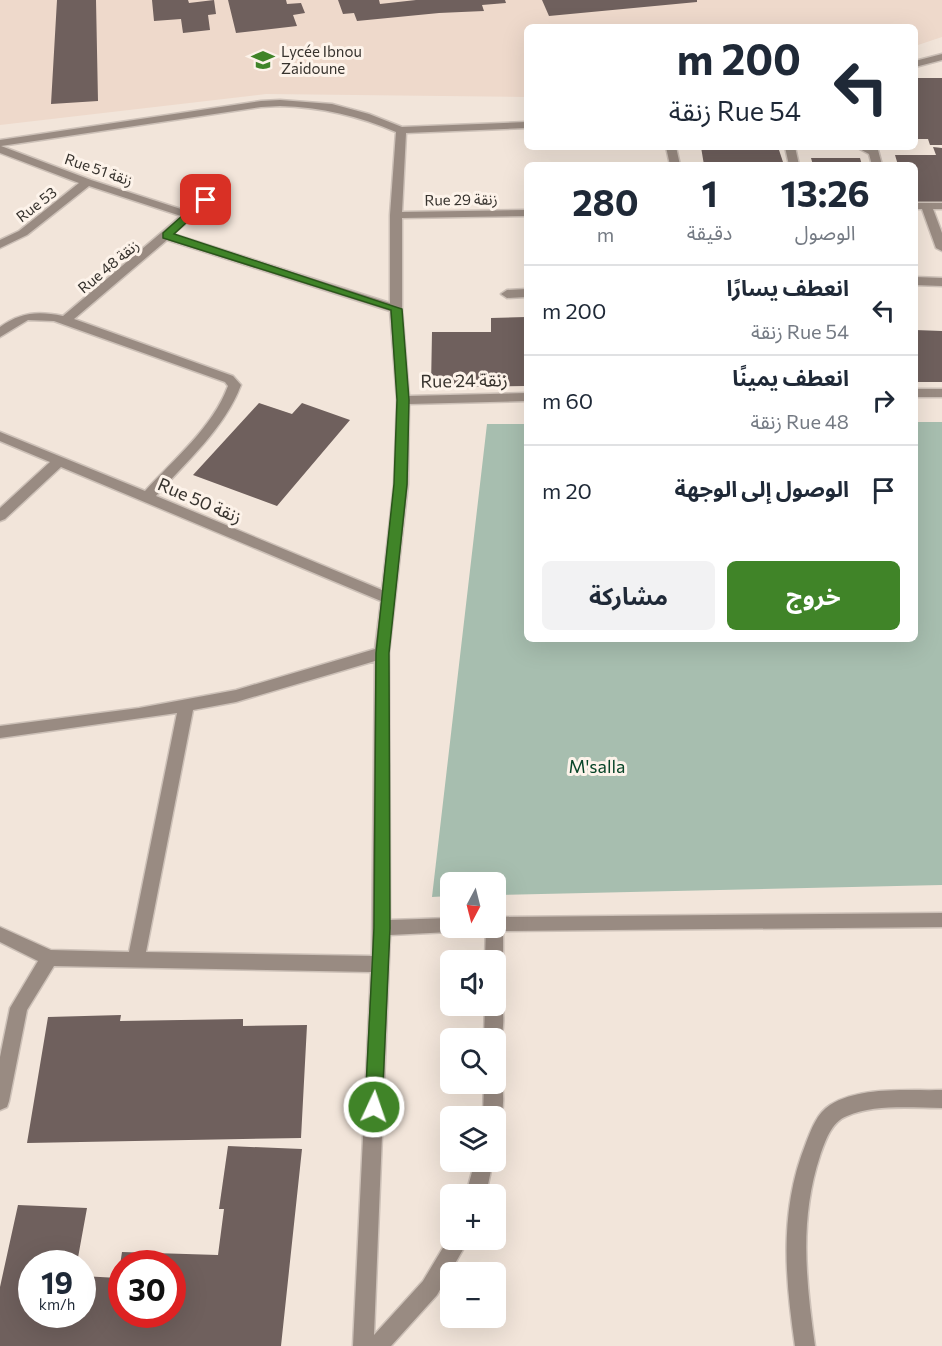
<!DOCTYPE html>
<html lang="ar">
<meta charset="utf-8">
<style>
:root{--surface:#fff;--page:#f2f2f3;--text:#1f2937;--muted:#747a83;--line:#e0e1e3;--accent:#408428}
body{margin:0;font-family:Commissioner,"Noto Sans Arabic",sans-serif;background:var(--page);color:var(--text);direction:rtl;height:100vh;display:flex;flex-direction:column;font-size:22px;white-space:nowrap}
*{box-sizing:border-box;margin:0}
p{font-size:20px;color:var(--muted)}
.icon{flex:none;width:33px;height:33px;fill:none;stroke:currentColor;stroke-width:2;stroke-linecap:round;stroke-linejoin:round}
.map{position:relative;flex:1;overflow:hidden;direction:ltr}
.panel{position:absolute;left:524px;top:162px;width:394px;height:480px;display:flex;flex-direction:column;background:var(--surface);border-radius:9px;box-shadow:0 6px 24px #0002;direction:rtl}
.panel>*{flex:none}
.guide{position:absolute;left:524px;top:24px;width:394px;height:126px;border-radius:9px;box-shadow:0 6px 24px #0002;direction:rtl;background:#fff;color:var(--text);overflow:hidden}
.needle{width:39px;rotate:187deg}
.buttons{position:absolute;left:440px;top:872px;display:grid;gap:12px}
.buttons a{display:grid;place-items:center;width:66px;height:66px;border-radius:9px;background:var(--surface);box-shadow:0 6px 24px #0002;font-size:30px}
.speed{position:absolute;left:18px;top:1250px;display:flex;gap:12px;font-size:30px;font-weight:700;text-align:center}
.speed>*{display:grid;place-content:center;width:78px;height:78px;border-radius:50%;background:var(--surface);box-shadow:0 6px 24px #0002;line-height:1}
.speed small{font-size:15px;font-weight:400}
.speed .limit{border:9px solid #d22;background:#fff;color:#111}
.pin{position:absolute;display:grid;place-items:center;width:51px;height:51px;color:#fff;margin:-26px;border-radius:12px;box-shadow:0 3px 9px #0006}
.me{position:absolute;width:66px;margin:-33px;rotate:3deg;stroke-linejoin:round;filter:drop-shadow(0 0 4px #0008)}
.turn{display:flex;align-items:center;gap:21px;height:126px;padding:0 18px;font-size:27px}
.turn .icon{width:78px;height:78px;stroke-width:2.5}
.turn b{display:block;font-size:42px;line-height:51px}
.eta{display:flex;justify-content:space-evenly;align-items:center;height:102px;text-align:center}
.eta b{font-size:36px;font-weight:700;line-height:42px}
.button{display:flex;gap:12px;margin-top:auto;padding:12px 18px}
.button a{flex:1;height:69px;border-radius:9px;background:var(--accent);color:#fff;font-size:24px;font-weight:700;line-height:69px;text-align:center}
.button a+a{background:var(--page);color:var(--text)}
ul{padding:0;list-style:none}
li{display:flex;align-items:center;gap:18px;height:90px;padding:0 18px;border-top:2px solid var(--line)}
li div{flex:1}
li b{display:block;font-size:22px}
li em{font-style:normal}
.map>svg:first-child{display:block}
</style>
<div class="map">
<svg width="942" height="1346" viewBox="0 0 942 1346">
<rect width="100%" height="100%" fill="#f2e5da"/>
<!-- commercial -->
<path fill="#eed9cb" d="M0,0h942v37l-27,9v-19h-389v70l-260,-3 -266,31z"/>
<!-- green -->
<path fill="#a7beaf" d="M915,422h27v463l-447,10v-13h-45v14l-18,1 55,-473h39v215h389z"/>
<!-- building -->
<path fill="#6f605d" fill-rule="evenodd" d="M57,0h39l2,101 -47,3z
M152,0h36l1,3 25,-3 2,14 -8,1 2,15 -27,3 -2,-14 -27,2z
M228,0h58l1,4 14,-1 4,10 -12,2 4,11 -61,7z
M338,0h41l1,4 36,-4h89l1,3 -24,2 2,6 -45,2 -82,8 -3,-8 -11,1z
M542,0h155v2l-148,14z
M915,78h27v67h-12l-2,-6h-13z
M701,147h77l6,18h-80z
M933,147l9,1v54h-27v-37h-17l-3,-10h41z
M811,158h49l2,7h-49z
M526,317v69l-95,1 1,-55h59v-14z
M915,330l27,1v51h-27z
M259,403l33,11 10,-11 48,17 -73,86 -84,-31z
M121,1015l-1,6 123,-2v7l64,-1 -6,113 -274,5 21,-126z
M228,1146l74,3 -21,197h-281v-59l18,-82 69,3 -10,55h-45v51h50v-38l36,2 4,-26 96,3 6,-46h-5zM122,1263h50v51h-50z"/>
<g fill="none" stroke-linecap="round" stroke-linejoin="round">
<!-- minor casing -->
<g stroke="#cdc1b8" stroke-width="3">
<path id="minor" d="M942,54v6l-27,7v-6z
M280,100l52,4 37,10 33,13 124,-5v6l-120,5 -4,79 124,-2v6l-124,2v91l7,87 117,-3v8l-117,3 -1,80 -19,169 1,267 60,-2v9h8l-8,5 -60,3 -16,400 49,-54 27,-45v3h19l-32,56 -46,51h-38l18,-374 -317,-6 -27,44 -18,91 -2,6 -7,3v-53l10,-49 28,-47 -38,-19v-15l51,23 78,2 48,-239 -177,25v-12l139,-18 97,-18 139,-41 6,-48 -320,-134 -56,52 -5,2v-13l50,-46 -50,-21v-9l145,59c29,-32 68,-64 83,-105l-3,-4 -171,-61 -26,-1 -28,17v-10c21,-15 38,-16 63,-11l118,-100 -92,-30 -62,49 -27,13v-8l19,-9 60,-48 -79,-30v-13l261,-39zM280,106c42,1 78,10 116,26l-6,83v88l-217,-69 54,-46v-4h-8l-32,27 -96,-31 -90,-34 260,-39zM167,240l223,71 7,89 -3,84 -12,106 -226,-94c30,-34 69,-68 85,-111l-8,-9 -159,-57zM375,661l-3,295 -226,-4 47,-242 43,-8z
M666,147h10l4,18h-10z
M785,147h10l4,18h-10z
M856,147h15l7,3 4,15h-10l-3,-11z
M915,203h27v6h-9l9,24v18l-6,-3 -14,-39h-7z
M915,277l27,1v8l-27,-1z
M526,289v8l-19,1 -6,-4 6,-4z
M915,389h27v8h-27z
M942,913v14l-439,4v29l-3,5 -5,2v-7h-10l1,-33h9v-10z
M495,997l5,2c5,11 4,34 -1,45l-4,1v-7h-11l1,-33h10z
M495,1075l4,2c6,12 5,34 0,45l-4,2v-8h-12l1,-33h11z
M942,1090v18c-30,0 -67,-4 -95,8 -16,6 -22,26 -27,40 -21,64 -14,125 -5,190h-20c-10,-69 -16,-136 11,-203 5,-13 11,-30 24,-38 31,-19 77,-14 112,-15z
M475,1161h18l-7,33h-20z"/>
</g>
<!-- minor -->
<use href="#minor" fill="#998b82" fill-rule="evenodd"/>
</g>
<!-- route -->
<path fill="#408428" stroke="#2a561a" stroke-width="1.5" d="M202,198l9,2 -37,34 228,75 7,91 -2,84 -18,169 1,275 -8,179 -2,6 -6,2 -6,-2 -3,-6 9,-179 2,-275 18,-169 3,-84 -6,-90 -228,-72v-5z"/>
<!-- icons -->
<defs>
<g id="school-bare" transform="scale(1.8)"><path d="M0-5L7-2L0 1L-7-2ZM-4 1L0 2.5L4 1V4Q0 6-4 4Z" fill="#408428" stroke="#fdf3ea" stroke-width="2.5" paint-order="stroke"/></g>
</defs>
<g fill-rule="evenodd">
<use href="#school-bare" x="263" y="60"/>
</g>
<g text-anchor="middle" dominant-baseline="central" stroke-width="6" stroke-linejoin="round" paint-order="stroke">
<!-- far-poi labels -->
<g font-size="15" fill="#37332e" stroke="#fdf3ea" text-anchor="start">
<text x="281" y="51">Lycée Ibnou<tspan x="281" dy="17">Zaidoune</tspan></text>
</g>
<!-- far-street labels -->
<g font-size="15" fill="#37332e" stroke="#fdf3ea">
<text transform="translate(99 169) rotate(19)">Rue 51 زنقة</text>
<text transform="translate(461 199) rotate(-1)">Rue 29 زنقة</text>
<text transform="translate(36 204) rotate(-38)">Rue 53</text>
<text transform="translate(108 266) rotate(-40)">Rue 48 زنقة</text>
</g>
<!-- street labels -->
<g font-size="18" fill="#37332e" stroke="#fdf3ea">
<text transform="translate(464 380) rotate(-1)">Rue 24 زنقة</text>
<text transform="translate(200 500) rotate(23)">Rue 50 زنقة</text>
</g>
<!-- park labels -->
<g font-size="18" fill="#084528" stroke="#fdf3ea">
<text x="597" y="766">M'salla</text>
</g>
</g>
</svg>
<div class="buttons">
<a><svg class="needle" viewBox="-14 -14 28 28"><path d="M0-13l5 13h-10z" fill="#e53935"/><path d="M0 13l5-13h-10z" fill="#747a83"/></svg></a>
<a><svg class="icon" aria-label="sound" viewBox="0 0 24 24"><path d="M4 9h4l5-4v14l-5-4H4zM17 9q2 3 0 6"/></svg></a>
<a><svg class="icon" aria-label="search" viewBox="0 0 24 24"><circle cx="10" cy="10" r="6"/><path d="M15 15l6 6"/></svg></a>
<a><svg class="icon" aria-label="layers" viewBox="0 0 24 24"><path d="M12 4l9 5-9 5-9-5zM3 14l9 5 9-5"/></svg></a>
<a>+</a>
<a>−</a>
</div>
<div class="speed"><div>19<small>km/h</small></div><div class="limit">30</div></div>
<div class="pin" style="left:206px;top:200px;background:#d93025"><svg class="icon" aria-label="arrive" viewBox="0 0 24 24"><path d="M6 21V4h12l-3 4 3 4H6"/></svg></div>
<svg class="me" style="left:374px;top:1107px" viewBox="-20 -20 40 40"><circle r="17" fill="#408428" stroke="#fff" stroke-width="3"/><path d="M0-11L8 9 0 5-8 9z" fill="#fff"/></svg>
<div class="guide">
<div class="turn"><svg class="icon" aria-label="left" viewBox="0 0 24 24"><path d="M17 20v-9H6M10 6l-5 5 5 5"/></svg><div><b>200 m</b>Rue 54 زنقة</div></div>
</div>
<section class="panel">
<div class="eta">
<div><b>13:26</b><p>الوصول</p></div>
<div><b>1</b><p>دقيقة</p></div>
<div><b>280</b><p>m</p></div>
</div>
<ul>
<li><svg class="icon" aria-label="left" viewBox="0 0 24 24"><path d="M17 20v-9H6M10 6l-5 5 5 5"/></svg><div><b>انعطف يسارًا</b><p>Rue 54 زنقة</p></div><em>200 m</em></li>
<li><svg class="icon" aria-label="right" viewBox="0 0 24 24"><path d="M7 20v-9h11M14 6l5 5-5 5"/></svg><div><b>انعطف يمينًا</b><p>Rue 48 زنقة</p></div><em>60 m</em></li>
<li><svg class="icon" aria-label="arrive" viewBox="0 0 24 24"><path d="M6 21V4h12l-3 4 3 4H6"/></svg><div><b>الوصول إلى الوجهة</b></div><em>20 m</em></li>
</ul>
<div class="button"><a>خروج</a><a>مشاركة</a></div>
</section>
</div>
